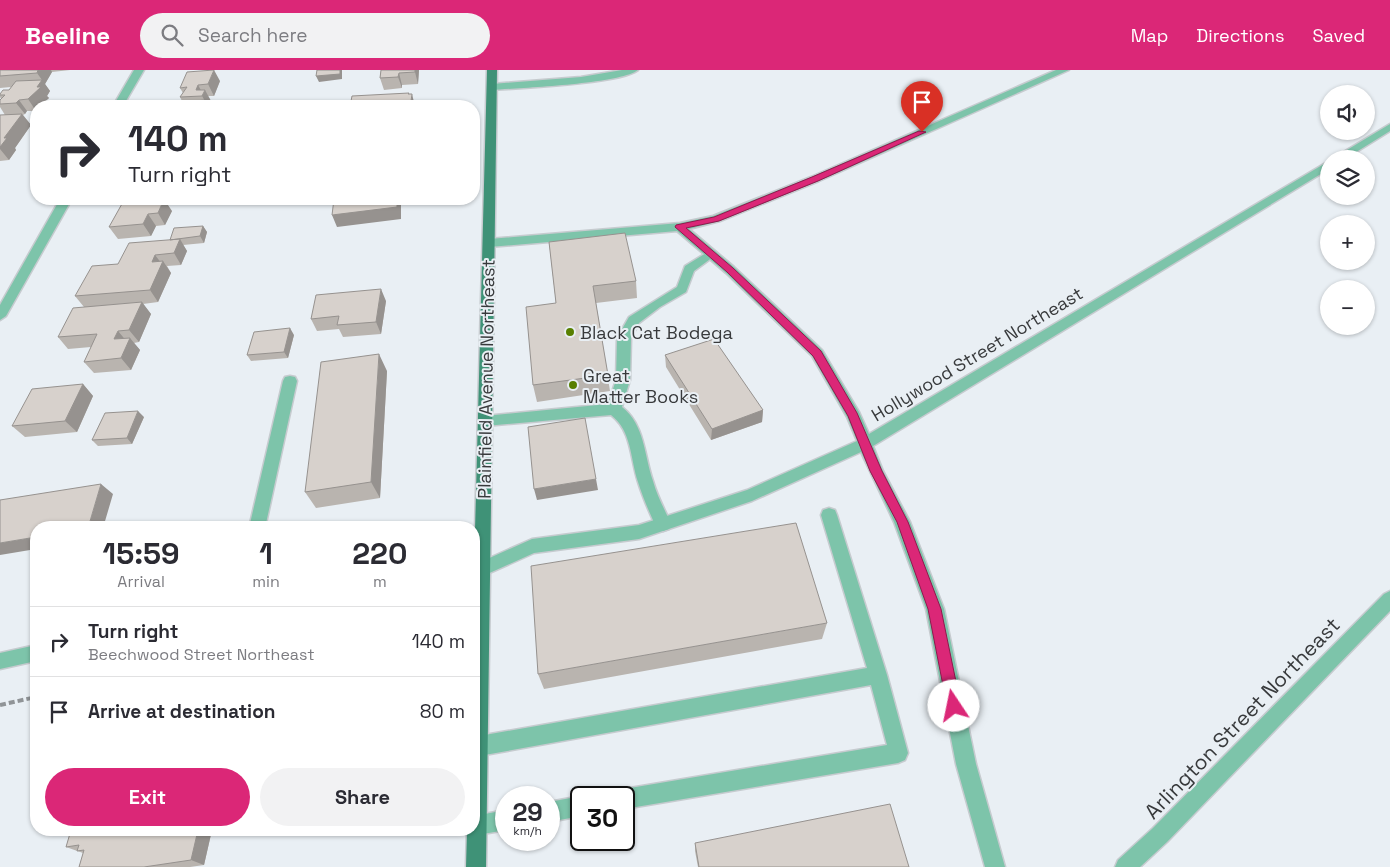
<!DOCTYPE html>
<meta charset="utf-8">
<style>
:root{--surface:#fff;--page:#f2f2f3;--text:#2b2b33;--muted:#7c7c81;--line:#e1e1e2;--accent:#db2777}
body{margin:0;font-family:"Space Grotesk",sans-serif;background:var(--page);color:var(--text);height:100vh;display:flex;flex-direction:column;font-size:19px;white-space:nowrap}
*{box-sizing:border-box;margin:0}
p{font-size:16px;color:var(--muted)}
.icon{flex:none;width:28px;height:28px;fill:none;stroke:currentColor;stroke-width:2;stroke-linecap:round;stroke-linejoin:round}
.map{position:relative;flex:1;overflow:hidden}
.side{position:absolute;left:30px;top:451px;width:450px;height:315px;display:flex;flex-direction:column;background:var(--surface);border-radius:20px;box-shadow:0 1px 4px #0004}
.side>*{flex:none}
.top-card{position:absolute;left:30px;top:30px;width:450px;height:105px;border-radius:20px;box-shadow:0 1px 4px #0004;background:#fff;color:var(--text);overflow:hidden}
.tools{position:absolute;left:1320px;top:15px;display:grid;gap:10px}
.tools a{display:grid;place-items:center;width:55px;height:55px;border-radius:50%;background:var(--surface);box-shadow:0 1px 4px #0004;font-size:25px}
.speed{position:absolute;left:495px;top:716px;display:flex;gap:10px;font-size:25px;font-weight:700;text-align:center}
.speed>*{display:grid;place-content:center;width:65px;height:65px;border-radius:50%;background:var(--surface);box-shadow:0 1px 4px #0004;line-height:1}
.speed small{font-size:12px;font-weight:400}
.speed .limit{border:2px solid #111;border-radius:8px;background:#fff;color:#111}
.pin{position:absolute;display:grid;place-items:center;width:42px;height:42px;color:#fff;margin:-51px -21px;border-radius:50% 50% 50% 0;rotate:-45deg;box-shadow:0 0 5px #0007}
.pin .icon{rotate:45deg}
.me{position:absolute;width:55px;margin:-28px;rotate:349deg;stroke-linejoin:round;filter:drop-shadow(0 0 4px #0008)}
.turn{display:flex;align-items:center;gap:18px;height:105px;padding:0 15px;font-size:22px}
.turn .icon{width:65px;height:65px;stroke-width:2.5}
.turn b{display:block;font-size:35px;line-height:42px}
.eta{display:flex;justify-content:space-evenly;align-items:center;height:85px;text-align:center}
.eta b{font-size:30px;font-weight:800;line-height:35px}
.cta{display:flex;gap:10px;margin-top:auto;padding:10px 15px}
.cta a{flex:1;height:58px;border-radius:30px;background:var(--accent);color:#fff;font-size:20px;font-weight:800;line-height:58px;text-align:center}
.cta a+a{background:var(--page);color:var(--text)}
ul{padding:0;list-style:none}
li{display:flex;align-items:center;gap:15px;height:70px;padding:0 15px;border-top:1px solid var(--line)}
li div{flex:1}
li b{display:block;font-size:19px}
li em{font-style:normal}
header{display:flex;align-items:center;gap:30px;box-sizing:border-box;height:70px;padding:0 25px;background:var(--accent);color:#fff}
header strong{font-size:24px}
nav{display:flex;gap:28px;margin-inline-start:auto;font-size:18px}
.search{width:350px;height:45px;background:var(--page);display:flex;align-items:center;gap:12px;box-sizing:border-box;padding:0 18px;border-radius:28px;color:var(--muted);font-size:19px}
.map>svg:first-child{display:block}
</style>
<header>
<strong>Beeline</strong>
<div class="search"><svg class="icon" aria-label="search" viewBox="0 0 24 24"><circle cx="10" cy="10" r="6"/><path d="M15 15l6 6"/></svg>Search here</div>
<nav><a>Map</a><a>Directions</a><a>Saved</a></nav>
</header>
<div class="map">
<svg width="1390" height="797" viewBox="0 0 1390 797">
<rect width="100%" height="100%" fill="#e9eff4"/>
<g fill="none" stroke-linecap="round" stroke-linejoin="round">
<!-- lane casing -->
<g stroke="#c6cbcf" stroke-width="3">
<path id="lane" d="M711,180l6,4 -23,17 -8,21 -26,15 -21,16 -8,15 -1,42 -8,27c23,18 22,48 31,74 4,15 12,29 18,43l-2,5 -6,2 -6,-2c-7,-15 -14,-31 -19,-47 -8,-24 -6,-51 -27,-67l-126,11 -5,-1 -2,-4 2,-4 5,-1 123,-12 8,-24 1,-42 12,-21 48,-30 8,-21z
M290,306l5,1 2,4 -32,147h-16l34,-147 2,-4z
M829,438l6,2 2,5 50,160 21,78 -3,7 -7,3 -274,46v-11h-9l2,-6 7,-3 263,-44 -16,-60 -392,71 -5,-3v-14l5,-3 388,-68 -46,-153 2,-5z
M581,726l4,2h-4v18l-32,6v-20z
M506,740v20l-29,5 -7,-3 -1,-2h5v-14z"/>
</g>
<!-- street casing -->
<g stroke="#c6cbcf" stroke-width="3">
<path id="street" d="M134,0h10l-21,36h-10z
M622,0h16c-18,14 -119,18 -146,20l-5,-3 5,-3 89,-7z
M1056,0h13l-250,111 -99,40 -31,8 45,38 88,83 37,62 10,22 460,-273v8l-456,277 10,25 27,51 34,87 32,155 29,103h-20l-29,-103 -30,-155 -32,-87 -33,-70 -109,49 -113,38 -105,14 -60,27v-15l58,-26 107,-14 108,-35 110,-49 -10,-24 -35,-61 -86,-83 -49,-42 -188,16 -6,-4 6,-4 191,-16 33,-7 98,-39z
M1390,54v7l-45,28h-13z
M60,129h12l-66,117 -6,4v-15z
M1390,521v20l-223,231 -27,25h-25l3,-7 35,-32 231,-234z
M36,575v16l-36,8v-16z"/>
</g>
<!-- primary casing -->
<g stroke="#c6cbcf" stroke-width="3">
<path id="primary" d="M487,0h10l-11,797h-20l1,-37h7v-261z"/>
</g>
<!-- path -->
<path stroke="#909497" stroke-width="4" stroke-dasharray="6 3" stroke-linecap="butt" d="M0,635l36,-8"/>
<!-- lane -->
<use href="#lane" fill="#7dc4aa" fill-rule="evenodd"/>
<!-- street -->
<use href="#street" fill="#7dc4aa" fill-rule="evenodd"/>
<!-- primary -->
<use href="#primary" fill="#3f9277" fill-rule="evenodd"/>
</g>
<!-- wall -->
<path fill="#b9b4af" d="M0,0h70l-18,2 -7,12 5,7 -3,5 2,2 -9,8h-4v5h-9l-2,3 -2,1 8,10 -16,23 1,2 -7,10 -9,1v-46h5l-5,-8v-7l1,-1 -1,-2v-3l9,-4 2,-3 -11,1z
M381,0h38l-1,14 -16,1v3l-18,2 -4,-12z
M220,11l-6,15h-6l3,5 -2,5 -26,-3 -3,-6 3,-4 -3,-5z
M123,132l49,9 -7,14 -9,1 -5,10 -33,3 -9,-12z
M203,156l4,6 -3,11 -21,2 4,6 -6,14 -14,1 4,7 -13,29 -15,2 8,10 -12,28 -5,1 6,7 -9,20 -37,3 -10,-11 7,-15 -23,2 -10,-12 26,-30 -9,-11 43,-32z
M549,172l87,39 1,17 -41,5 14,88 -73,11 -4,-17 23,-82z
M386,231l-5,33 -38,3 -4,-8 -22,2 -6,-12z
M294,265l-6,23 -37,3 -4,-6z
M665,285l98,55 -1,12 -51,18 -45,-73z
M387,301l-7,127 -64,10 -11,-16z
M83,314l10,12 -16,36 -52,5 -13,-11z
M144,347l-12,27 -34,2 -6,-6z
M827,553l-5,16 -278,50 -6,-15z
M71,760h141l-8,35 -14,2h-111l4,-14 -17,-6z
M695,773l214,24h-211l-3,-16z"/>
<!-- shaded-wall -->
<path fill="#96928f" d="M38,0h13l1,2 -7,12 5,7 -3,5 2,2 -9,8h-4v5l-8,-12 14,-19 -5,-7z
M214,0l6,11 -6,15 -6,-12z
M340,0h2v9l-23,3 -3,-6z
M415,0h4l-1,14 -3,-12z
M399,3l3,12v3l-4,-11z
M198,15l5,9 2,-4 6,11 -2,5h-6l2,-5 -3,-5 -6,-6z
M409,23l2,8 1,-7 3,12h-8z
M19,30l8,11 -2,3 -9,-11z
M22,44l9,11 -16,23 1,2 -7,10 -9,-11v-2l4,-9z
M164,129l8,12 -7,14 -7,-12z
M397,129h4v20l-64,8 -5,-12z
M148,144l8,12 -5,10 -8,-12z
M203,156l4,6 -3,11 -4,-7z
M180,169l7,12 -6,14 -7,-12z
M155,185l7,9 1,-3 8,12 -13,29 -8,-12 2,-28z
M381,219l5,12 -5,33 -5,-12z
M142,232l9,12 -12,28 -10,-12z
M290,258l4,7 -6,23 -4,-6z
M118,261l10,12 -14,-4z
M130,268l10,12 -9,20 -10,-12z
M379,284l8,17 -7,127 -9,-16z
M83,314l10,12 -16,36 -12,-11z
M763,340l-1,12 -51,18 1,-11z
M138,341l6,6 -12,27 -5,-6z
M596,409l2,11 -61,10 -3,-11z
M101,414l12,10 -10,34h-15z
M36,467v12l-36,6v-12z
M198,760h14l-8,35 -13,-5z"/>
<!-- building -->
<path fill="#d7d1cc" stroke="#96928f" d="M0,0h38l-1,3 -37,3z
M214,0l-6,14 -10,1 -2,5h9l-3,6 -22,1 7,-10 -7,1 7,-16z
M317,0h23v4l-24,2z
M381,0h34v2l-16,1 -1,4 -18,1z
M42,10l-5,7h4l-13,12 -9,1 -3,3 -16,1v-4l5,-5h-5v-1l3,-4h6l7,-9z
M409,23l-1,1h4l-1,7h-3l-1,5h-57l2,-10z
M206,30l-3,6h-22l2,-4z
M22,44l-18,24h3l-7,9v-32z
M164,129l-6,14 -10,1 -5,10 -34,3 14,-25z
M334,129h63v8l-65,8z
M203,156l-3,10 -30,4 4,-12z
M625,163l11,48 -43,5 15,89 -75,10 -7,-78 30,-4 -7,-61z
M180,169l-6,14 -19,2 -3,7 11,-1 -13,29 -75,6 17,-30 26,-2 11,-21z
M381,219l-5,33 -39,3 2,-9 -28,3 5,-24z
M142,232l-13,28 -11,1 -4,8 16,-1 -9,20 -37,4 13,-28 -39,3 15,-29z
M290,258l-6,24 -37,3 7,-23z
M714,269l49,71 -51,19 -47,-74z
M379,284l-8,128 -66,10 16,-130z
M83,314l-18,37 -53,5 20,-37z
M138,341l-11,27 -35,2 13,-27z
M585,348l11,61 -62,10 -6,-62z
M101,414l-13,44h-52v9l-36,6v-43z
M796,453l31,100 -289,51 -7,-108z
M890,734l19,63h-210l-4,-24z
M71,760h127l-7,30 -47,7h-65l5,-17 -7,1 2,-6 -13,2z"/>
<!-- route -->
<path fill="#db2777" stroke="#8e194d" d="M919,61l7,1 -108,49 -99,40 -33,7 47,40 88,83 36,62 25,58 26,51 33,87 20,97 -2,5 -5,2 -5,-2 -2,-5 -19,-97 -31,-87 -27,-51 -22,-55 -35,-60 -86,-84 -52,-45 1,-2 38,-8 98,-40z"/>
<!-- markers -->
<g fill="#587f00" stroke="#e9eff4" stroke-width="2">
<circle cx="570" cy="262" r="5"/>
<circle cx="573" cy="315" r="5"/>
</g>
<g text-anchor="middle" dominant-baseline="central" stroke-width="4" stroke-linejoin="round" paint-order="stroke">
<!-- poi labels -->
<g font-size="18" fill="#383a3c" stroke="#e9eff4" text-anchor="start">
<text x="580" y="262">Black Cat Bodega</text>
<text x="583" y="305">Great<tspan x="583" dy="21">Matter Books</tspan></text>
</g>
<!-- street labels -->
<g font-size="18" fill="#383a3c" stroke="#e9eff4">
<text transform="translate(977 284) rotate(-31)">Hollywood Street Northeast</text>
<text transform="translate(486 309) rotate(-89)">Plainfield Avenue Northeast</text>
</g>
<!-- near-street labels -->
<g font-size="21" fill="#383a3c" stroke="#e9eff4">
<text transform="translate(1242 648) rotate(-46)">Arlington Street Northeast</text>
</g>
</g>
</svg>
<div class="tools">
<a><svg class="icon" aria-label="sound" viewBox="0 0 24 24"><path d="M4 9h4l5-4v14l-5-4H4zM17 9q2 3 0 6"/></svg></a>
<a><svg class="icon" aria-label="layers" viewBox="0 0 24 24"><path d="M12 4l9 5-9 5-9-5zM3 14l9 5 9-5"/></svg></a>
<a>+</a>
<a>−</a>
</div>
<div class="speed"><div>29<small>km/h</small></div><div class="limit">30</div></div>
<div class="pin" style="left:922px;top:62px;background:#d93025"><svg class="icon" aria-label="arrive" viewBox="0 0 24 24"><path d="M6 21V4h12l-3 4 3 4H6"/></svg></div>
<svg class="me" style="left:954px;top:636px" viewBox="-20 -20 40 40"><circle r="19" fill="#fff"/><path d="M0-13L10 11 0 6-10 11z" fill="#db2777"/></svg>
<div class="top-card">
<div class="turn"><svg class="icon" aria-label="right" viewBox="0 0 24 24"><path d="M7 20v-9h11M14 6l5 5-5 5"/></svg><div><b>140 m</b>Turn right</div></div>
</div>
<section class="side">
<div class="eta">
<div><b>15:59</b><p>Arrival</p></div>
<div><b>1</b><p>min</p></div>
<div><b>220</b><p>m</p></div>
</div>
<ul>
<li><svg class="icon" aria-label="right" viewBox="0 0 24 24"><path d="M7 20v-9h11M14 6l5 5-5 5"/></svg><div><b>Turn right</b><p>Beechwood Street Northeast</p></div><em>140 m</em></li>
<li><svg class="icon" aria-label="arrive" viewBox="0 0 24 24"><path d="M6 21V4h12l-3 4 3 4H6"/></svg><div><b>Arrive at destination</b></div><em>80 m</em></li>
</ul>
<div class="cta"><a>Exit</a><a>Share</a></div>
</section>
</div>
